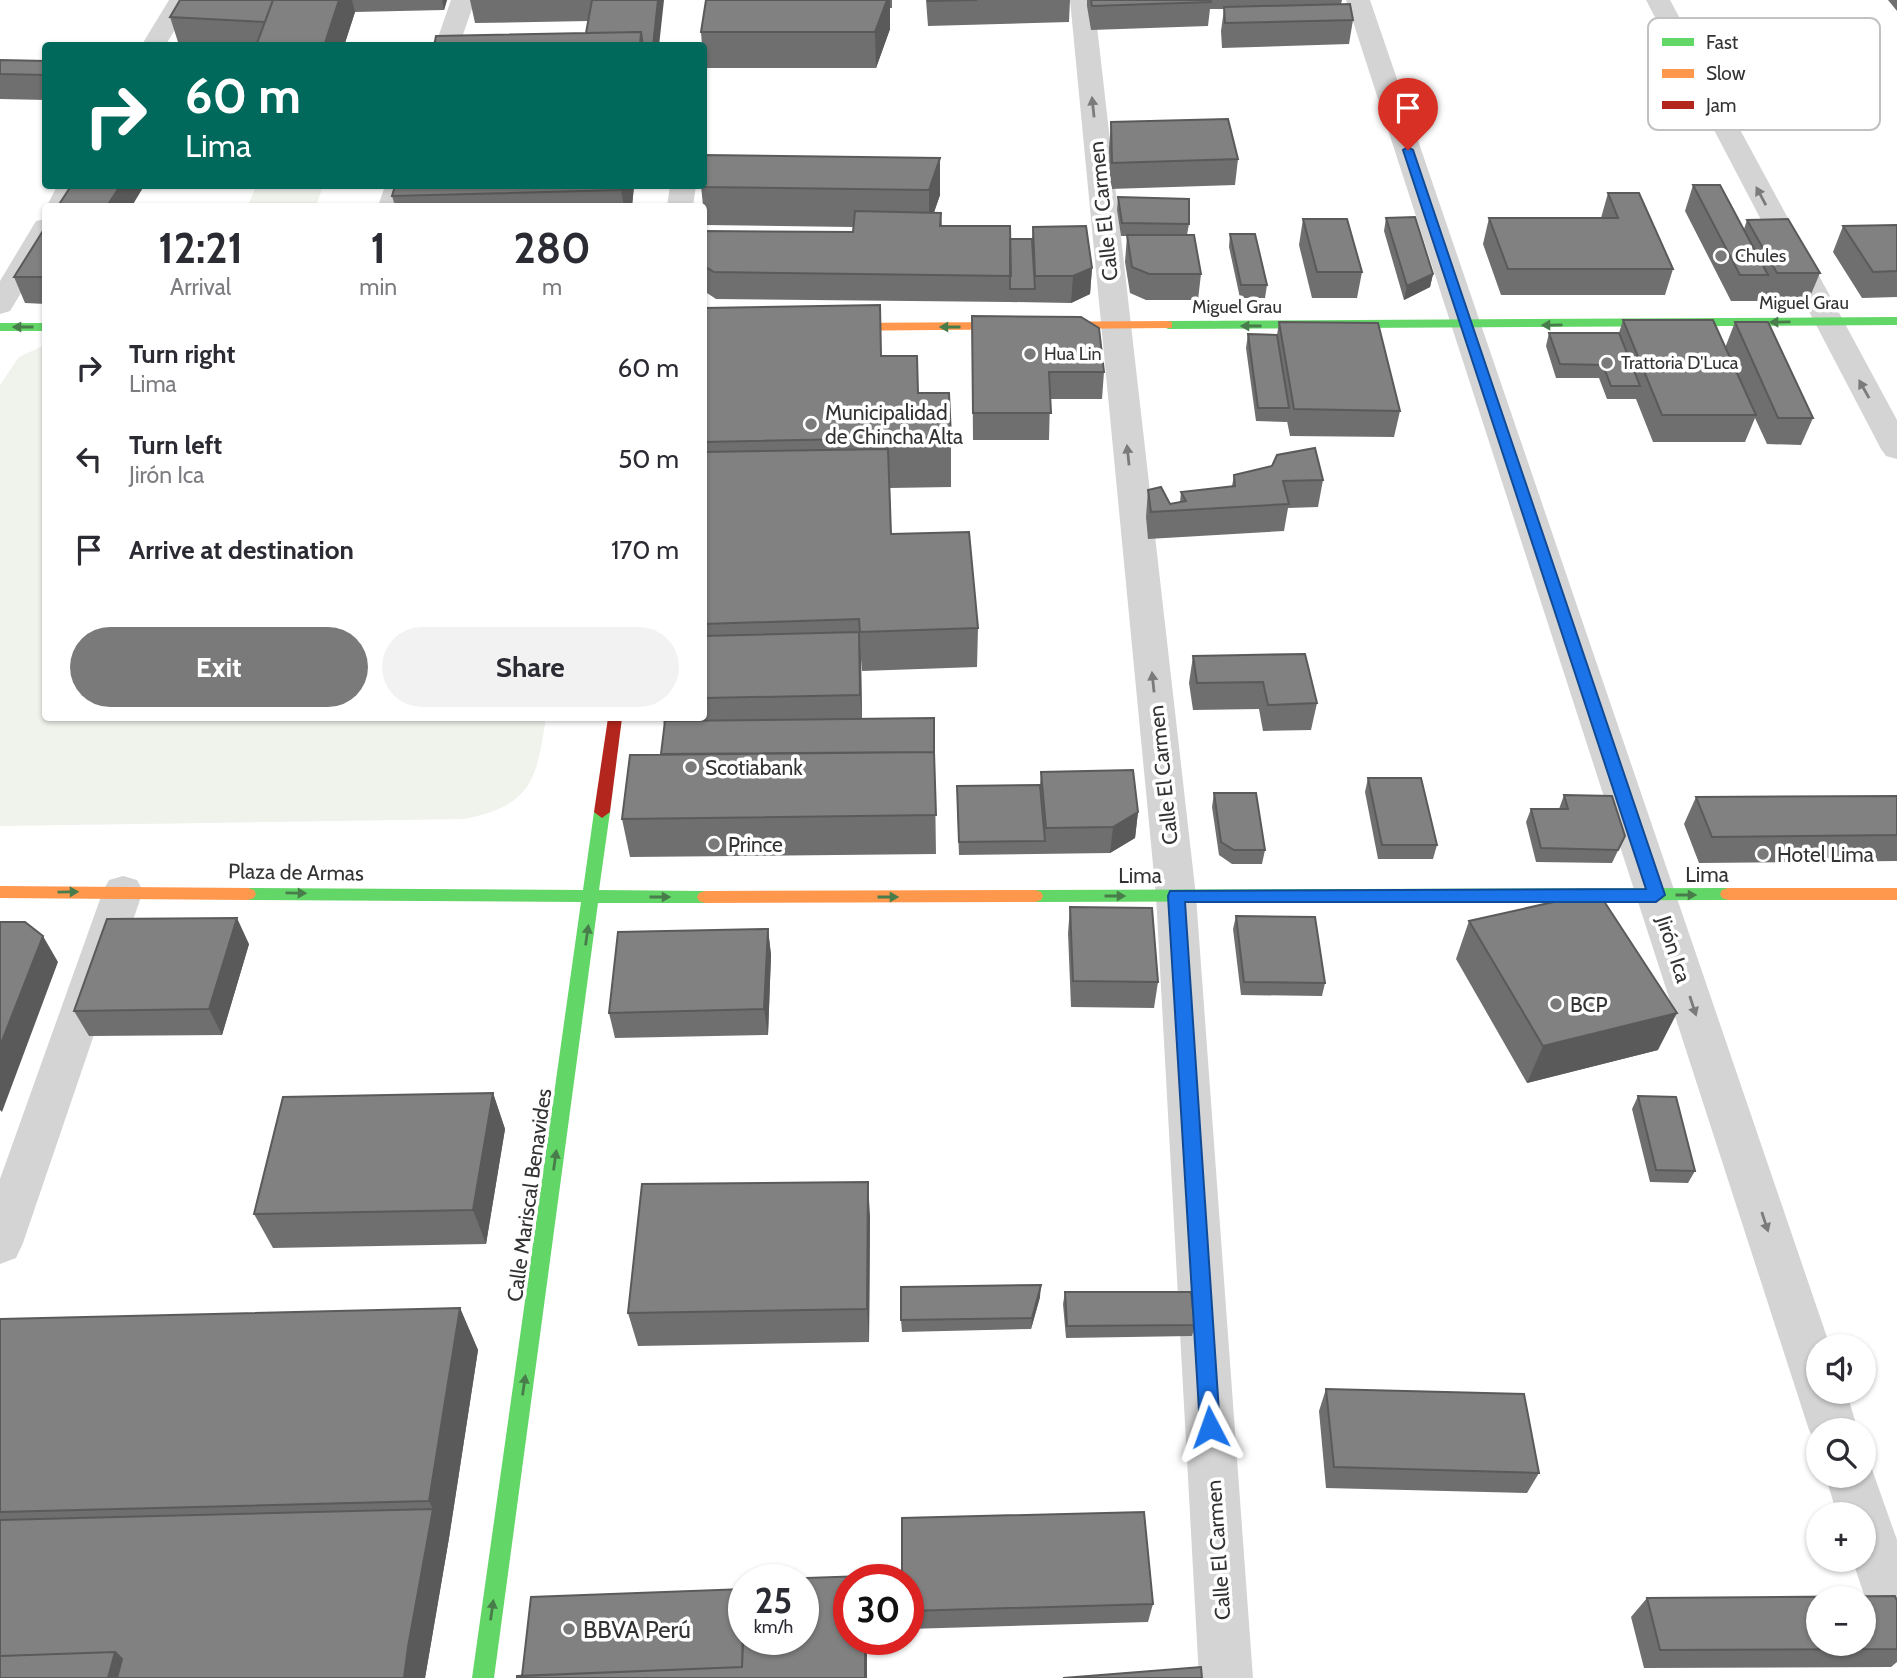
<!DOCTYPE html>
<meta charset="utf-8">
<style>
:root{--surface:#fff;--page:#f2f2f3;--text:#2b2b33;--muted:#7c7c81;--accent:#7a7a7a}
body{margin:0;font-family:Cabin,sans-serif;background:var(--page);color:var(--text);height:100vh;display:flex;flex-direction:column;font-size:26px;white-space:nowrap}
*{box-sizing:border-box;margin:0}
p{font-size:23px;color:var(--muted)}
.icon{flex:none;width:38px;height:38px;fill:none;stroke:currentColor;stroke-width:2;stroke-linecap:round;stroke-linejoin:round}
.map{position:relative;flex:1;overflow:hidden}
.panel{position:absolute;left:42px;top:203px;width:665px;height:518px;display:flex;flex-direction:column;background:var(--surface);border-radius:7px;box-shadow:0 2px 5px #0004}
.panel>*{flex:none}
.guide{position:absolute;left:42px;top:42px;width:665px;height:147px;border-radius:7px;box-shadow:0 2px 5px #0004;background:#00695c;color:#fff;overflow:hidden}
.tools{position:absolute;left:1806px;top:1334px;display:grid;gap:14px}
.tools a{display:grid;place-items:center;width:70px;height:70px;border-radius:50%;background:var(--surface);box-shadow:0 2px 5px #0004;font-size:35px}
.speed{position:absolute;left:728px;top:1564px;display:flex;gap:14px;font-size:35px;font-weight:700;text-align:center}
.speed>*{display:grid;place-content:center;width:91px;height:91px;border-radius:50%;background:var(--surface);box-shadow:0 2px 5px #0004;line-height:1}
.speed small{font-size:18px;font-weight:400}
.speed .limit{border:10px solid #d22;background:#fff;color:#111}
.pin{position:absolute;display:grid;place-items:center;width:60px;height:60px;color:#fff;margin:-72px -30px;border-radius:50% 50% 50% 0;rotate:-45deg;box-shadow:0 0 7px #0007}
.pin .icon{rotate:45deg}
.me{position:absolute;width:77px;margin:-38px;rotate:356deg;stroke-linejoin:round;filter:drop-shadow(0 0 5px #0008)}
.turn{display:flex;align-items:center;gap:24px;height:147px;padding:0 28px;font-size:32px}
.turn .icon{width:91px;height:91px;stroke-width:2.5}
.turn b{display:block;font-size:49px;line-height:60px}
.eta{display:flex;justify-content:space-evenly;align-items:center;height:119px;text-align:center}
.eta b{font-size:42px;font-weight:800;line-height:49px}
.action{display:flex;gap:14px;margin-top:auto;padding:14px 28px}
.action a{flex:1;height:80px;border-radius:42px;background:var(--accent);color:#fff;font-size:28px;font-weight:800;line-height:80px;text-align:center}
.action a+a{background:var(--page);color:var(--text)}
ul{padding:0;list-style:none}
li{display:flex;align-items:center;gap:21px;height:91px;padding:0 28px}
li div{flex:1}
li b{display:block;font-size:26px}
li em{font-style:normal}
.map>svg:first-child{display:block}
</style>
<div class="map">
<svg width="1897" height="1678" viewBox="0 0 1897 1678">
<rect width="100%" height="100%" fill="#fff"/>
<!-- green -->
<path fill="#f0f2ec" d="M256,186h67l-7,20h-68z
M45,345l1,373h500c-10,62 -13,87 -82,101l-464,7v-441l19,-28z"/>
<g fill="none" stroke-linecap="round" stroke-linejoin="round">
<!-- street -->
<path fill="#d4d4d4" fill-rule="evenodd" d="M169,0h24l-28,46h-24z
M451,0h24l-16,46h-24z
M1070,0h24l102,896 57,782h-54l-43,-782z
M1346,0h24l460,1346h-12v45h28l12,39h-40v17l-9,-17z
M1646,0h24l227,420v39l-11,-3 -5,-7z
M57,186h26l-12,20 -25,2z
M385,186h26l-7,20h-26z
M670,186h26l-3,20h-26z
M46,219v33l-36,59 -10,3v-33l36,-60z
M123,876l14,4 6,11 -120,352 -7,15 -16,6v-85l103,-288 6,-11z
M1864,1456l4,2 29,82v103l-19,-7 -26,-77h12v-45h-27l-12,-39h39z"/>
<!-- fast -->
<path fill="#63d668" fill-rule="evenodd" d="M1897,317v8l-729,4 -6,-4 6,-4z
M0,323h46v8h-46z
M602,806l8,6 -11,78 106,1 6,2 2,4 -2,4 -6,2h-107l-104,775h-22l109,-776 -333,-2 -6,-2 -2,-4 2,-4 6,-2 335,2 11,-78z
M1728,888l6,2 2,4 -2,4 -6,2 -693,2 -6,-2 -2,-4 2,-4 6,-2z"/>
<!-- slow -->
<path fill="#ff974d" fill-rule="evenodd" d="M1168,321l4,1v6l-344,3 -6,-4 6,-4z
M0,886l248,2 6,2 2,4 -2,4 -6,2 -248,-2z
M1728,888h169v12h-169l-6,-2 -2,-4 2,-4z
M1035,890l6,2 2,4 -2,4 -6,2 -330,1 -6,-2 -2,-4 2,-4 6,-2z"/>
<!-- jam -->
<path fill="#b3261e" fill-rule="evenodd" d="M608,718h14l-12,94 -8,6 -8,-6z"/>
</g>
<!-- wall -->
<path fill="#6f6f6f" d="M180,0h267l-3,10 -89,2 -11,34h-94l-72,-4 -8,-25z
M470,0h194l-78,33 3,-12 -114,2z
M706,0h186v8h-2v21l-14,39h-171l-1,-22h-2l-1,-14z
M926,0h144l-1,22 -141,4z
M1087,0h255l-1,4 12,16 -4,24 -127,4 -1,-17 3,-22h-14l-2,17 -117,4 -4,-24z
M1888,0h9v11z
M0,60l46,1v39l-46,-1z
M1111,122l127,37 -3,26 -125,4 -1,-41z
M940,158v37l-6,17 7,1 1,13 68,13h22l1,-12 59,41 -2,26 -19,9 -61,-1 -294,-3 -12,-8v-60l149,1v-5l-148,-2 -4,-39z
M1693,185l51,44 3,-9 73,53 -11,26 -42,1 -5,-9 -4,10h-27l-46,-90z
M634,186l-2,20h-237l-3,-10z
M1608,193l65,76 -8,26h-164l-18,-51 6,-26h112z
M1118,197l71,27 -2,11 14,39 -3,26h-52l-16,-7 -5,-31 2,-26h-6l-4,-26z
M1386,218l47,56 -3,13 -26,13 -20,-69z
M1303,219l59,53 -5,26h-45l-13,-53z
M1897,225v72l-35,1 -29,-46 10,-26z
M46,226v78l-21,-1 -11,-26z
M1230,234l37,51 -2,13h-25l-11,-51z
M704,308l178,48 36,37 33,44v50l-61,1 1,46 87,94 -1,39 -115,4 -1,-12 1,60 72,-1 2,136 -306,3 -8,-38 39,-65 3,-28 -1,-8h41z
M972,316l132,56 -2,27h-52l-1,41h-76z
M1623,320l102,28 10,-26 78,96 -12,27 -34,-1 -12,-26 -10,24h-92l-17,-43h-29l-8,-21h-43l-10,-32 3,-13h70z
M1279,322l121,89 -6,26 -104,-1 -3,-15v1l-31,-1 -10,-73 2,-14 29,1z
M1234,475l89,5 -5,27 -30,1 -4,23 -136,8 -2,-22 2,-27 22,14 10,-2 1,-10 51,-6z
M1305,654l12,49 -6,27 -48,1 -4,-22 -66,1 -4,-27 4,-27z
M1041,772l97,40 -3,26 -25,15 -151,2 -2,-55 83,-15z
M1368,778l69,67 -4,14h-55l-13,-67z
M1214,793l51,57 -3,14h-30l-13,-9 -7,-48z
M1564,795l61,41 -13,27 -76,-1 -10,-40 5,-13h28z
M1897,796v65l-198,2 -15,-39 12,-27z
M1070,907l88,75 -4,26 -83,-1 -3,-74z
M1236,916l89,67 -3,13 -81,-1 -8,-66z
M1469,921l189,129 -131,33 -71,-124z
M768,929l3,26 -3,80 -153,3 -6,-25z
M249,944l-27,91 -133,1 -15,-25z
M493,1093l12,36 -19,115 -213,4 -19,-34z
M1638,1096l57,75 -7,12 -38,-1 -18,-73z
M870,1216l-1,126 -231,4 -10,-33z
M1065,1292l130,33 -3,11 -126,2 -3,-34z
M1040,1297l-9,32 -129,3 -1,-12z
M460,1308l18,42 -29,188 -24,140h-425v-359z
M1326,1389l213,84 -12,20 -201,-5 -7,-77z
M908,1580l245,24 -5,18 -240,7z
M1647,1598l250,3v61l-6,5 -247,1 -13,-51z"/>
<!-- shaded-wall -->
<path fill="#5a5a5a" d="M339,0h13l3,12 -11,34h-20z
M442,0h5l-3,10z
M658,0h6l-5,46h-6z
M887,0h3v29l-14,39 -1,-36z
M940,158v37l-11,32v-37z
M120,186h24l-12,20h-25z
M622,186h12l-2,20h-8l-3,-16z
M1092,268l-2,26 -19,9 2,-27z
M1433,274l-3,13 -26,13 3,-14z
M859,632l2,27 1,63 -2,-27z
M1138,812l-3,26 -25,15 3,-26z
M237,918l12,26 -27,91 -13,-26z
M768,929l3,26 -3,80 -4,-26z
M43,936l15,26 -56,150 -2,-2v-64z
M1677,1013l-19,37 -131,33 16,-37z
M493,1093l12,36 -19,115 -13,-34z
M868,1182l2,34 -1,126 -2,-33z
M1041,1285l-1,12 -9,32 1,-11z
M460,1308l18,42 -29,188 -24,140h-21l4,-31 25,-138 -4,-8z
M865,1640h2v38h-2z
M115,1652l27,26h-34z"/>
<!-- building -->
<path fill="#818181" stroke="#5a5a5a" stroke-width="2" fill-rule="evenodd" d="M180,0h93l-8,22 -95,-5z
M273,0h66l-15,46h-68z
M592,0h66l-5,46h-10l-2,-14 -55,1z
M706,0h181l-12,32h-174z
M928,0h49l-49,1z
M1091,0h119l1,2 -119,4z
M1350,4l3,16 -128,3 -1,-16z
M641,32l-1,14h-206l2,-10z
M0,60l46,1v14l-46,-1z
M1228,119l10,40 -126,4 -1,-41z
M704,155l236,3 -11,32 -228,-3v-1h3z
M1693,185h27l48,90h-28z
M71,186h49l-13,20h-49z
M395,186h227l-1,4 -229,6z
M1608,193h31l34,76h-165l-19,-51h129z
M1118,197l71,2v25l-67,-1z
M855,211l86,2 -1,13h70l1,50 -297,-4 -10,-6v-35l149,1z
M1415,217l18,57 -26,12 -21,-68z
M1303,219h44l15,53h-45z
M1788,219l32,54h-43l-30,-53z
M1897,225v46l-24,1 -30,-46z
M46,226v51h-32z
M1086,226l6,42 -19,8h-38l-2,-49z
M1230,234h25l12,51h-26z
M1127,235h67l7,39h-52l-17,-7z
M1010,239h22l3,50h-25z
M880,305l1,51h36l1,37h31l2,44 -247,5v-134z
M972,316l109,1 18,11 5,44h-55l2,41h-78z
M1623,320h90l43,95h-94z
M1279,322l99,1 22,88 -106,-2z
M1735,322h33l45,96h-35z
M1549,333h70l21,53h-29l-8,-21 -43,-1z
M1248,334l29,1 12,73h-31z
M1315,448l8,32 -40,1 6,23 -138,8 -3,-22 13,-3 9,17 16,-3 -5,-9 54,-6 -1,-11 38,-9 5,-11z
M888,449l3,85 78,-2 9,96 -118,4 -1,-13 -155,5v-172z
M859,632l1,63 -156,3v-62z
M1305,654l12,49 -49,2 -5,-23 -66,1 -4,-27z
M934,718v34l-273,2 4,-33z
M934,752l2,63 -314,4 8,-64z
M1133,770l5,42 -25,15 -67,1 -5,-56z
M1368,778h53l16,67h-55z
M1040,785l5,56 -86,1 -2,-56z
M1214,793h42l9,57h-31l-13,-8z
M1564,795l48,1 13,40 -7,14 -77,-2 -10,-39h37z
M1897,796v39l-185,2 -16,-40z
M1598,892l79,121 -134,33 -74,-125z
M1070,907l82,1 6,74 -85,-1z
M1236,916l79,1 10,66 -81,-1z
M237,918l-28,91 -135,2 33,-92z
M0,922h25l18,14 -43,110z
M768,929l-4,80 -155,4 9,-81z
M493,1093l-20,117 -219,4 29,-117z
M1638,1096l38,1 19,74 -39,-1z
M868,1182l-1,127 -239,4 14,-129z
M1041,1285l-9,33 -131,2v-33z
M1065,1292h126l4,33 -128,1z
M460,1308l-31,193 -429,11v-193z
M1326,1389l198,5 15,79 -205,-6z
M433,1509l-25,138 -4,31h-287l5,-19 -7,-7 -115,4v-136z
M1144,1512l9,92 -245,7v-31h-6v-62z
M864,1576v4h-15v60h16v38h-348v-2l225,-9 2,-44v17h59v-60h-58z
M744,1589l-2,78 -220,9 9,-79z
M1895,1596l2,5v48l-237,1 -13,-52zM1818,1598h46v45h-46z
M115,1652l-7,26h-108v-22z
M1201,1667l1,11h-139z"/>
<!-- one-way arrows -->
<defs><path id="oneway-solid" d="M-6-.8H1V-3.2L6.5 0L1 3.2V.8H-6Z" transform="scale(1.75)"/></defs>
<g fill="#7b7b7b">
<use href="#oneway-solid" transform="translate(1093 107) rotate(-96)"/>
<use href="#oneway-solid" transform="translate(1761 196) rotate(-118)"/>
<use href="#oneway-solid" transform="translate(1864 389) rotate(-119)"/>
<use href="#oneway-solid" transform="translate(1128 455) rotate(-96)"/>
<use href="#oneway-solid" transform="translate(1153 682) rotate(-96)"/>
<use href="#oneway-solid" transform="translate(1693 1006) rotate(72)"/>
<use href="#oneway-solid" transform="translate(1765 1222) rotate(72)"/>
</g>
<g fill="#497c4b">
<use href="#oneway-solid" transform="translate(1780 322) rotate(179)"/>
<use href="#oneway-solid" transform="translate(1552 325) rotate(179)"/>
<use href="#oneway-solid" transform="translate(1251 326) rotate(180)"/>
<use href="#oneway-solid" transform="translate(23 327) rotate(-180)"/>
<use href="#oneway-solid" transform="translate(950 327) rotate(180)"/>
<use href="#oneway-solid" transform="translate(68 892) rotate(-1)"/>
<use href="#oneway-solid" transform="translate(296 893) rotate(1)"/>
<use href="#oneway-solid" transform="translate(1686 895)"/>
<use href="#oneway-solid" transform="translate(1115 896)"/>
<use href="#oneway-solid" transform="translate(660 897)"/>
<use href="#oneway-solid" transform="translate(888 897)"/>
<use href="#oneway-solid" transform="translate(587 935) rotate(-82)"/>
<use href="#oneway-solid" transform="translate(555 1160) rotate(-82)"/>
<use href="#oneway-solid" transform="translate(524 1385) rotate(-82)"/>
<use href="#oneway-solid" transform="translate(492 1610) rotate(-82)"/>
</g>
<!-- route -->
<path fill="#1a73e8" stroke="#114b97" stroke-width="2" d="M1408,147l5,3 252,745 -9,7h-471l35,525 -3,7 -7,2 -7,-2 -3,-7 -32,-531 2,-5 476,-2 -243,-739z"/>
<!-- markers -->
<g fill="#7a7a7a" stroke="#fff" stroke-width="2.5">
<circle cx="1721" cy="256" r="7"/>
<circle cx="1030" cy="354" r="7"/>
<circle cx="1607" cy="363" r="7"/>
<circle cx="811" cy="424" r="7"/>
<circle cx="691" cy="767" r="7"/>
<circle cx="714" cy="844" r="7"/>
<circle cx="1763" cy="854" r="7"/>
<circle cx="1556" cy="1004" r="7"/>
<circle cx="569" cy="1629" r="7"/>
</g>
<g text-anchor="middle" dominant-baseline="central" stroke-width="7" stroke-linejoin="round" paint-order="stroke">
<!-- far-poi labels -->
<g font-size="18" fill="#333" stroke="#fff" text-anchor="start">
<text x="1735" y="256">Chules</text>
<text x="1044" y="354">Hua Lin</text>
<text x="1621" y="363">Trattoria D'Luca</text>
</g>
<!-- far-street labels -->
<g font-size="18" fill="#333" stroke="#fff">
<text x="1804" y="303">Miguel Grau</text>
<text x="1237" y="307">Miguel Grau</text>
</g>
<!-- street labels -->
<g font-size="21" fill="#333" stroke="#fff">
<text transform="translate(1103 211) rotate(-96)">Calle El Carmen</text>
<text transform="translate(1163 775) rotate(-96)">Calle El Carmen</text>
<text transform="translate(296 872) rotate(1)">Plaza de Armas</text>
<text x="1707" y="874">Lima</text>
<text x="1140" y="875">Lima</text>
<text transform="translate(1674 949) rotate(72)">Jirón Ica</text>
<text transform="translate(529 1195) rotate(-82)">Calle Mariscal Benavides</text>
<text transform="translate(1218 1550) rotate(-94)">Calle El Carmen</text>
</g>
<!-- poi labels -->
<g font-size="21" fill="#333" stroke="#fff" text-anchor="start">
<text x="825" y="412">Municipalidad<tspan x="825" dy="24">de Chincha Alta</tspan></text>
<text x="705" y="767">Scotiabank</text>
<text x="728" y="844">Prince</text>
<text x="1777" y="854">Hotel Lima</text>
<text x="1570" y="1004">BCP</text>
</g>
<!-- near-poi labels -->
<g font-size="24" fill="#333" stroke="#fff" text-anchor="start">
<text x="583" y="1629">BBVA Perú</text>
</g>
</g>
<!-- legend -->
<rect x="1648" y="18" width="232" height="112" rx="10" fill="#fff" stroke="#c2c2c2" stroke-width="2"/>
<rect x="1662" y="38" width="32" height="8" fill="#63d668"/>
<rect x="1662" y="69" width="32" height="9" fill="#ff974d"/>
<rect x="1662" y="101" width="32" height="8" fill="#b3261e"/>
<g font-size="19" fill="#333">
<text x="1706" y="49">Fast</text>
<text x="1706" y="80">Slow</text>
<text x="1706" y="112">Jam</text>
</g>
</svg>
<div class="tools">
<a><svg class="icon" aria-label="sound" viewBox="0 0 24 24"><path d="M4 9h4l5-4v14l-5-4H4zM17 9q2 3 0 6"/></svg></a>
<a><svg class="icon" aria-label="search" viewBox="0 0 24 24"><circle cx="10" cy="10" r="6"/><path d="M15 15l6 6"/></svg></a>
<a>+</a>
<a>−</a>
</div>
<div class="speed"><div>25<small>km/h</small></div><div class="limit">30</div></div>
<div class="pin" style="left:1408px;top:150px;background:#d93025"><svg class="icon" aria-label="arrive" viewBox="0 0 24 24"><path d="M6 21V4h12l-3 4 3 4H6"/></svg></div>
<svg class="me" style="left:1210px;top:1427px" viewBox="-20 -20 40 40"><path d="M0-17L14 15 0 8-14 15z" fill="#1a73e8" stroke="#fff" stroke-width="4"/></svg>
<div class="guide">
<div class="turn"><svg class="icon" aria-label="right" viewBox="0 0 24 24"><path d="M7 20v-9h11M14 6l5 5-5 5"/></svg><div><b>60 m</b>Lima</div></div>
</div>
<section class="panel">
<div class="eta">
<div><b>12:21</b><p>Arrival</p></div>
<div><b>1</b><p>min</p></div>
<div><b>280</b><p>m</p></div>
</div>
<ul>
<li><svg class="icon" aria-label="right" viewBox="0 0 24 24"><path d="M7 20v-9h11M14 6l5 5-5 5"/></svg><div><b>Turn right</b><p>Lima</p></div><em>60 m</em></li>
<li><svg class="icon" aria-label="left" viewBox="0 0 24 24"><path d="M17 20v-9H6M10 6l-5 5 5 5"/></svg><div><b>Turn left</b><p>Jirón Ica</p></div><em>50 m</em></li>
<li><svg class="icon" aria-label="arrive" viewBox="0 0 24 24"><path d="M6 21V4h12l-3 4 3 4H6"/></svg><div><b>Arrive at destination</b></div><em>170 m</em></li>
</ul>
<div class="action"><a>Exit</a><a>Share</a></div>
</section>
</div>
